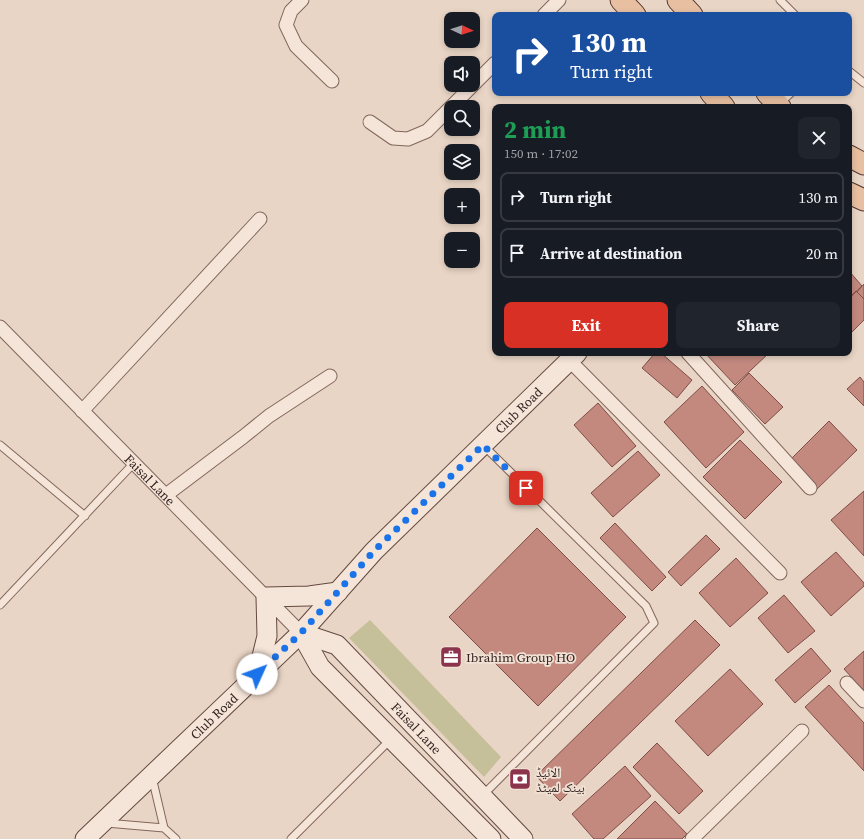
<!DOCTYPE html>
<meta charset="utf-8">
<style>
:root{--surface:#171b24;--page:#20242c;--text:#f1f3f6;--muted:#9ea1a6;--line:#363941;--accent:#d93025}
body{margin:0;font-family:"Source Serif 4","Noto Naskh Arabic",serif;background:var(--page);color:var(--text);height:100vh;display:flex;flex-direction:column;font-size:15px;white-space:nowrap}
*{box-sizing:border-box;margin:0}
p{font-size:13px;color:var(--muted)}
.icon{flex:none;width:22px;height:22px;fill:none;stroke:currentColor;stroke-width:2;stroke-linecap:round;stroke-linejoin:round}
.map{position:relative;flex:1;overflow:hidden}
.drawer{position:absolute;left:492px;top:104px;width:360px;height:252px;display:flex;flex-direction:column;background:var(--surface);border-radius:8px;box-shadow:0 2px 6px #0003}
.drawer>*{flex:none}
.guide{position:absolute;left:492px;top:12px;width:360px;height:84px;border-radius:8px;box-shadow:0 2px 6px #0003;background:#1a4fa0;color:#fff;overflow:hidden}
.needle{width:26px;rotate:94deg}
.tools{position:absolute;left:444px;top:12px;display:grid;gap:8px}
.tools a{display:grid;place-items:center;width:36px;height:36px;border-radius:8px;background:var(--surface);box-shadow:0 2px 6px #0003;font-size:20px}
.pin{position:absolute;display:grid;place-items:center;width:34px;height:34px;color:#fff;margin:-17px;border-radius:8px;box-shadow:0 2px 6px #0006}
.me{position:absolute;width:44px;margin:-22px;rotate:47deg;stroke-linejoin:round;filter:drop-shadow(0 0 3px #0008)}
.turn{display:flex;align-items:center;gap:14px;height:84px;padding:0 12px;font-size:18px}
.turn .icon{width:52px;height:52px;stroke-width:2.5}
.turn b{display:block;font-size:28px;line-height:34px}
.round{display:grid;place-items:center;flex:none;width:42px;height:42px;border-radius:8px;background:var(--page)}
.headline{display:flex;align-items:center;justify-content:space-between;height:68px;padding:0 12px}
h1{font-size:24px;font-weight:700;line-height:30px;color:#1e9e55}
.cta{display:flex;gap:8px;margin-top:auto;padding:8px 12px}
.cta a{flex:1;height:46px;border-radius:8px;background:var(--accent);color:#fff;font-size:16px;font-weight:700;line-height:46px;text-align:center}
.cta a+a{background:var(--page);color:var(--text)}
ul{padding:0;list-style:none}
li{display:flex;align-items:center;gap:12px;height:50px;margin:0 8px 6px;padding:0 4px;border:2px solid var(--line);border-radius:8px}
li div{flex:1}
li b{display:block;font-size:15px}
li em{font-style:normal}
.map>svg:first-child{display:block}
</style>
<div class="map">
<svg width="864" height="839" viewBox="0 0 864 839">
<rect width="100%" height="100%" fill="#e9d5c5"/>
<!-- green -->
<path fill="#c6c09a" d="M370,620l131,137 -17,20 -135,-139z"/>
<!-- building -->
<path fill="#c3897f" stroke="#7f4d46" d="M849,271l13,15 -13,12z
M864,284v15l-7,-7z
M856,291l8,8v21l-15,15v-36z
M655,353h6l31,27 -15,18 -35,-30z
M705,353h64l-34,32z
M749,373l34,34 -18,17 -33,-34z
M860,377l4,5v24l-17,-17z
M702,386l42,46 -38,36 -42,-46z
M598,403l38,43 -24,21 -38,-42z
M829,421l28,29 -41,40 -27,-29z
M740,440l42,42 -37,37 -42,-42z
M638,451l22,24 -47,42 -22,-24z
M864,491v65l-33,-36z
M615,523l51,54 -14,14 -52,-53z
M537,528l89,89 -88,89 -89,-89z
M706,535l14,14 -39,37 -13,-14z
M836,552l28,31v3l-33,30 -30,-34z
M736,558l32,35 -38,34 -31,-34z
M784,595l31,36 -27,22 -30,-35z
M695,620l25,25 -160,156 -24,-25z
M811,648l20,23 -36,32 -20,-23z
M864,651v40l-20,-22z
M730,669l33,35 -55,52 -33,-35z
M829,685l35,38v48l-59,-64z
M657,743l46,48 -24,23 -46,-47z
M625,766l26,30 -48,43h-9l-22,-25z
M655,801l32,33 -5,5h-65z"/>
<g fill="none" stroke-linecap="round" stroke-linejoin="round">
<!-- service casing -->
<g stroke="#82675d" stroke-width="9">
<path id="service" d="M780,0l15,15
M849,71l15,12
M779,104l12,-11
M0,445l85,71
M0,605l134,-142
M152,777l12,51 12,11
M482,796l172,-173 -8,-17 -163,-161
M106,823l58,5
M291,839l100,-100"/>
</g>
<!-- minor casing -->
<g stroke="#82675d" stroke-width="15">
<g id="minor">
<path d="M302,0l-11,11 -5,14 10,21 36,35"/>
<path d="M544,15l15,-15"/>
<path d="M370,122l23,16 15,1 19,-8 68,-68"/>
<path id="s1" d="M0,327l301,306"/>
<path d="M688,353l122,135"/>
<path d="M569,360l211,213"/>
<path d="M82,411l178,-192"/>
<path d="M166,495l77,-58 26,-21 61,-40"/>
<path d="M847,683l17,18"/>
<path d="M692,839l110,-108"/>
</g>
</g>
<!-- secondary casing -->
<g stroke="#644940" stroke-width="21">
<g id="secondary">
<path id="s2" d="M301,633l36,12 186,194"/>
<path d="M301,633l19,34 171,172"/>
<path d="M258,673l9,-37 -1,-39 43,-1 29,-4"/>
<path id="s3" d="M85,839l216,-206 73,-82 203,-198"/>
</g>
</g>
<!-- primary casing -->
<g stroke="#513731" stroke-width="23">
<path id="primary" d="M621,0l14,15
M678,0l14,15
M711,93l13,14
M767,93l13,14
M849,156l15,8
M849,193l15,7"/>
</g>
<!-- service -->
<use href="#service" stroke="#f5e4d8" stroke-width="7"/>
<!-- minor -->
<use href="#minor" stroke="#f5e4d8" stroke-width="13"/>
<!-- secondary -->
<use href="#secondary" stroke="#f5e4d8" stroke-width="19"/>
<!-- primary -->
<use href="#primary" stroke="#e8bfa1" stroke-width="21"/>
</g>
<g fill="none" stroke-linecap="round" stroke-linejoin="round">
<!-- route -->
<path stroke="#1a73e8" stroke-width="7" stroke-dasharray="0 12.6" d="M257,674l44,-41 73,-82 109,-106 43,43"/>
</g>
<!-- icons -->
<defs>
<g id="office-square" transform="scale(1.15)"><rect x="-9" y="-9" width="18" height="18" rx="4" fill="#8b344c" stroke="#f1e1d4"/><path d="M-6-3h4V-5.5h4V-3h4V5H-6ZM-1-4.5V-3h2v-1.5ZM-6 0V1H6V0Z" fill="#fff"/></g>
<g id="bank-square" transform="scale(1.15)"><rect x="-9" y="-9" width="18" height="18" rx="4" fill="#8b344c" stroke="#f1e1d4"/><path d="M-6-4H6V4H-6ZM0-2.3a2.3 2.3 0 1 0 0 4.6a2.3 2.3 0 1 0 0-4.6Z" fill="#fff"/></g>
</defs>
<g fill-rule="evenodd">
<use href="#office-square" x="451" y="657"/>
<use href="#bank-square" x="520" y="779"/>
</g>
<g text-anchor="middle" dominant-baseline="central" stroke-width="3.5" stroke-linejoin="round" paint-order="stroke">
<!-- street labels -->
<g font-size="13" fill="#342420" stroke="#f1e1d4">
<text stroke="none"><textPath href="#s3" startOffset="610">Club Road</textPath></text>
<text stroke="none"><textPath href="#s1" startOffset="214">Faisal Lane</textPath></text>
<text stroke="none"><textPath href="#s3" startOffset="178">Club Road</textPath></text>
<text stroke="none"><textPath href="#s2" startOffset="153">Faisal Lane</textPath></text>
</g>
<!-- poi labels -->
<g font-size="13" fill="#342420" stroke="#f1e1d4" text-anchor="start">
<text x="466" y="657">Ibrahim Group HO</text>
<text x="536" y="772">الائیڈ<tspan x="536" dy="15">بینک لمیٹڈ</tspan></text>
</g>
</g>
</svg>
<div class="tools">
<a><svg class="needle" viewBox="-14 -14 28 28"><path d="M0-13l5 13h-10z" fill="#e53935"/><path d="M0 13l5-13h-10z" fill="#9ea1a6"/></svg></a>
<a><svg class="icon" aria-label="sound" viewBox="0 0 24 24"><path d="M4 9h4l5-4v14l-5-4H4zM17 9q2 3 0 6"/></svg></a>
<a><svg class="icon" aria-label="search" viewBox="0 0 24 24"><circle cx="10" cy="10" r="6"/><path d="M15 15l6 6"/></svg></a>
<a><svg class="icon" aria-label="layers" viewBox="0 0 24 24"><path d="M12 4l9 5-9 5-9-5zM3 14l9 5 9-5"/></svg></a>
<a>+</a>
<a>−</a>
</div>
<div class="pin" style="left:526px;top:488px;background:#d93025"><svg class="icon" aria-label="arrive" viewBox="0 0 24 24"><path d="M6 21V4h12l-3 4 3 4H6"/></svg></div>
<svg class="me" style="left:257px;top:674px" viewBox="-20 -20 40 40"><circle r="19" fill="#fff"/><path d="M0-13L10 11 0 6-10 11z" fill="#1a73e8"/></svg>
<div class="guide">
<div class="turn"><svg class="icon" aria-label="right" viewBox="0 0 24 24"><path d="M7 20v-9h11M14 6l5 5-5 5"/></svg><div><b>130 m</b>Turn right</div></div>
</div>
<section class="drawer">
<div class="headline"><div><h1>2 min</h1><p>150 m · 17:02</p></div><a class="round"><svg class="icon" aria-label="close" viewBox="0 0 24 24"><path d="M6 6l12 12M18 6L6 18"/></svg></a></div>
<ul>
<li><svg class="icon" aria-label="right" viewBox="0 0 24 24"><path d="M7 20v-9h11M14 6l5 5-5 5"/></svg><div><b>Turn right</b></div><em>130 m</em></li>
<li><svg class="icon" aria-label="arrive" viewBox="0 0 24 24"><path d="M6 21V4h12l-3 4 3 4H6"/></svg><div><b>Arrive at destination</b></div><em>20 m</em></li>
</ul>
<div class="cta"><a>Exit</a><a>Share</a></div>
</section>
</div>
